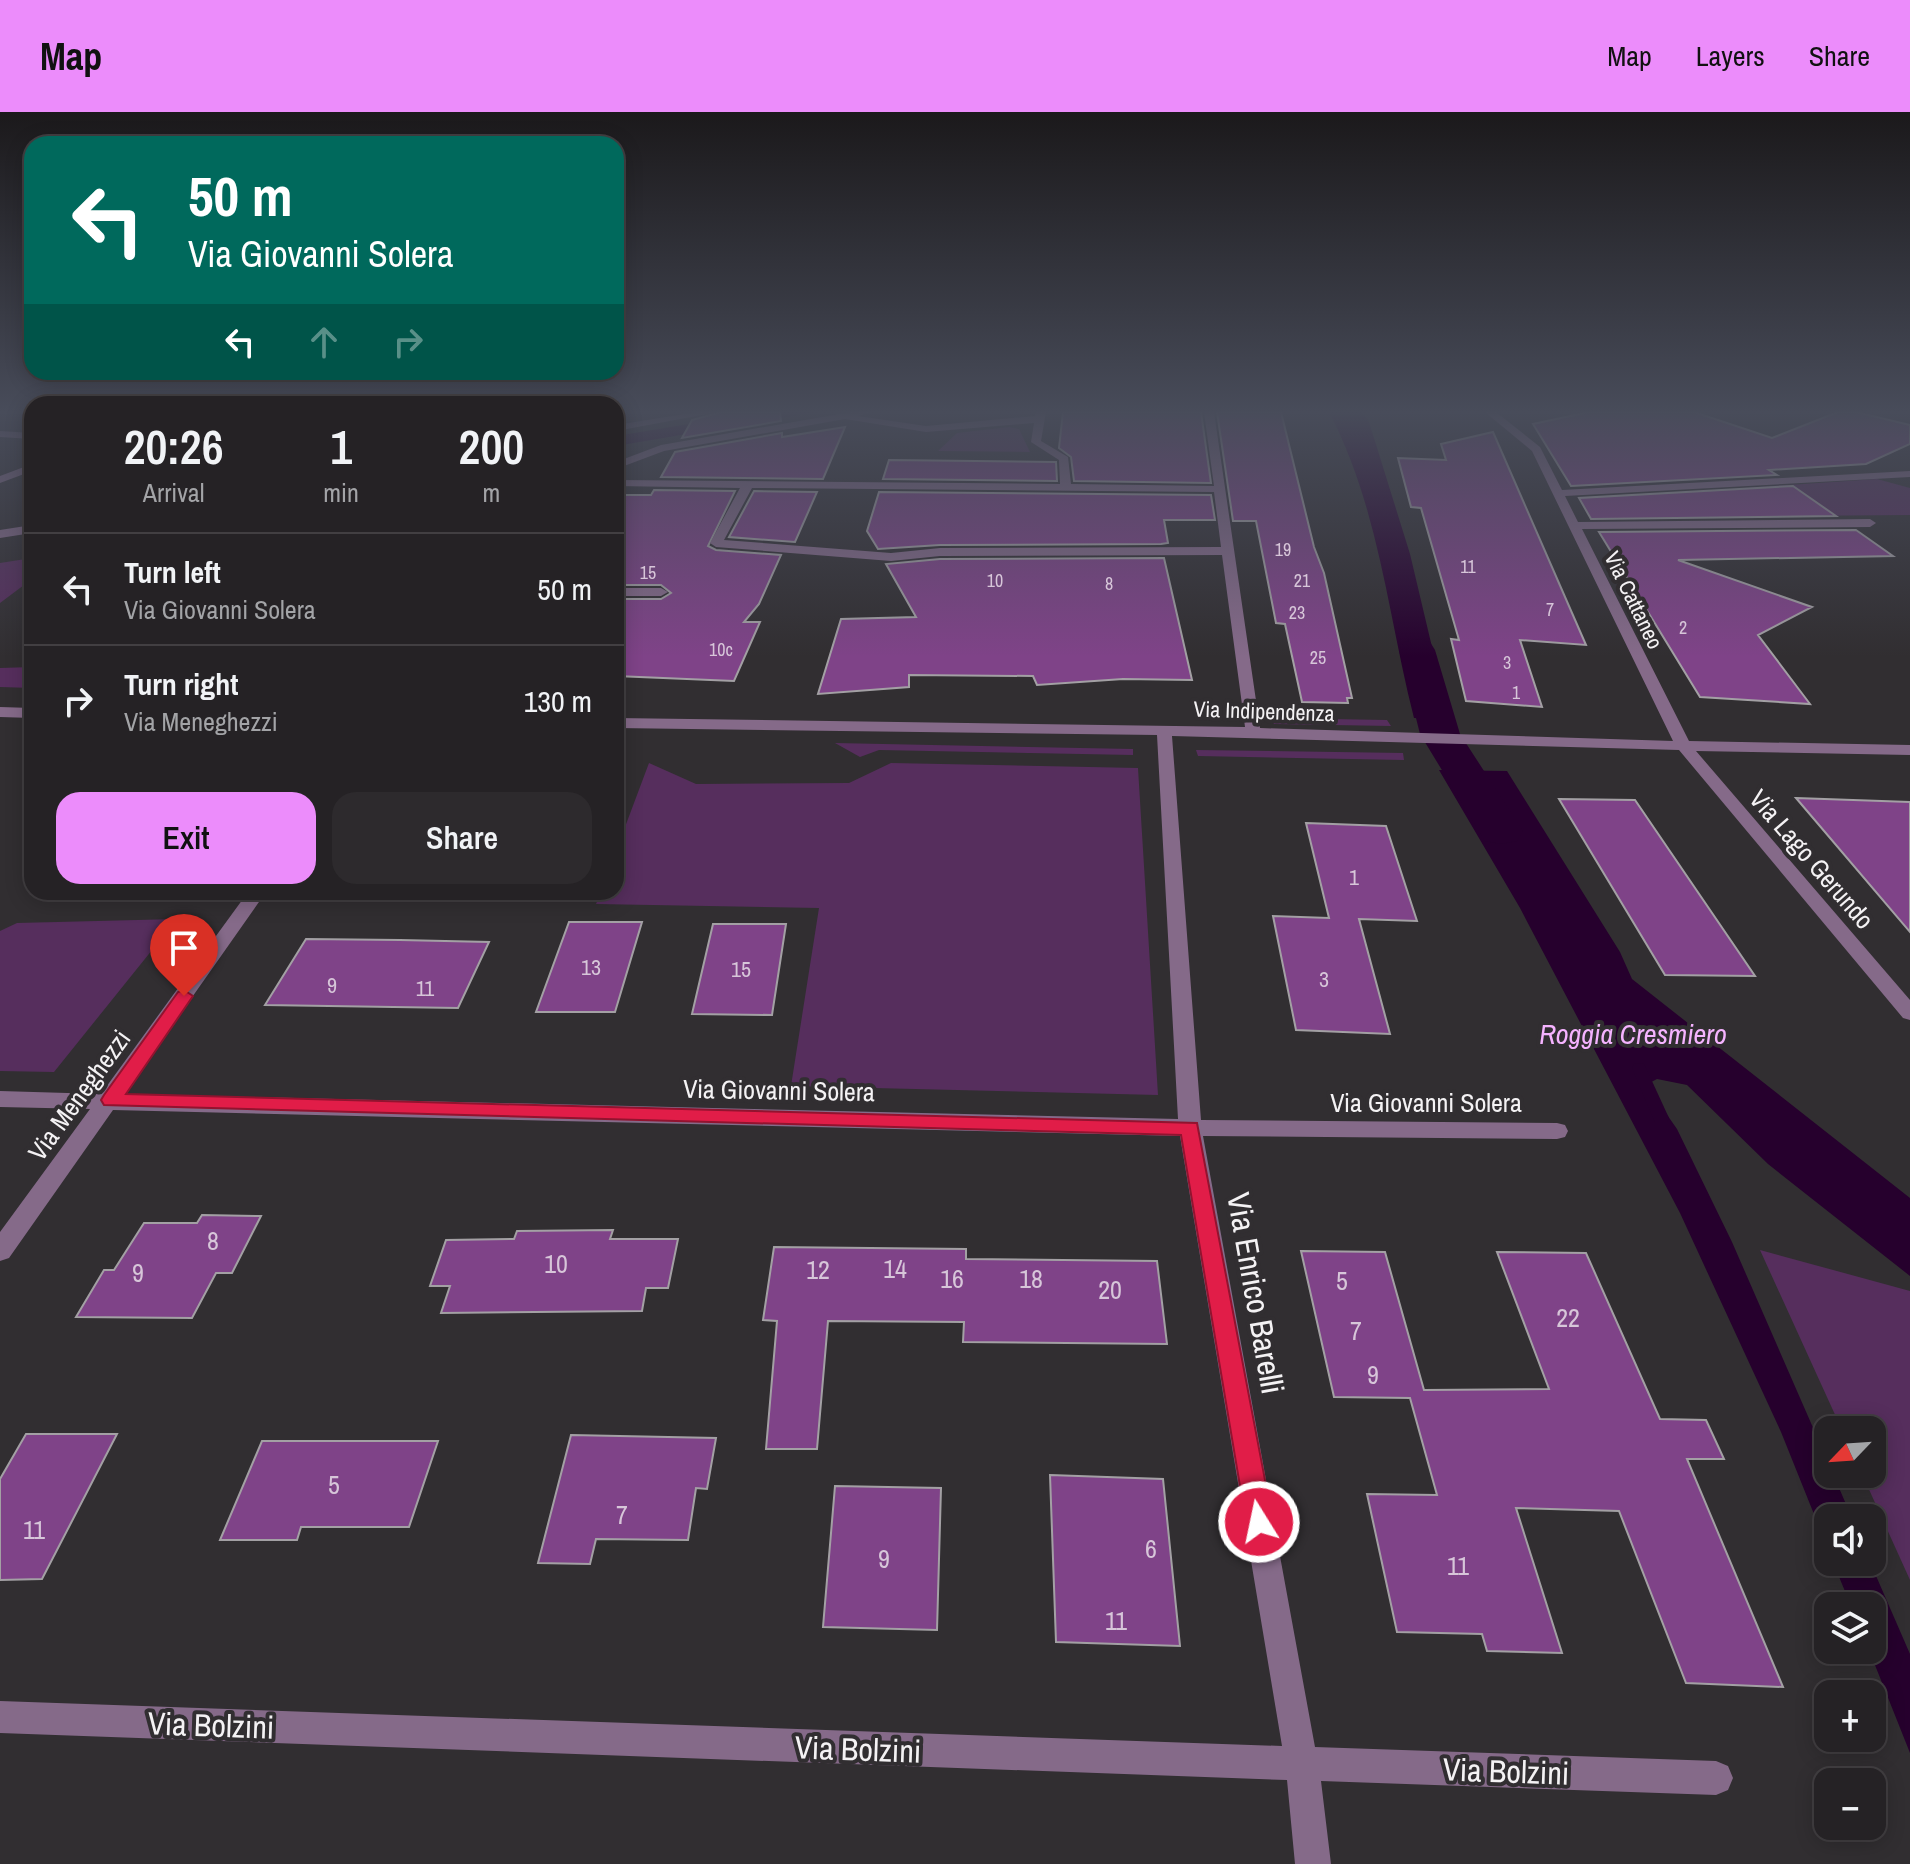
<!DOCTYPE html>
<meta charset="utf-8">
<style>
:root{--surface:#252225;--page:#2d2a2d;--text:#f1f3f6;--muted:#a3a4a7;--line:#423f42;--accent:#ec8cfb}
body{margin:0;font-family:"Archivo Narrow",sans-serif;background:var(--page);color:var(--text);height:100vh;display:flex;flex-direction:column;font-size:30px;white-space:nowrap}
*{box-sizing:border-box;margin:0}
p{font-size:26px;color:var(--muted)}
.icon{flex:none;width:44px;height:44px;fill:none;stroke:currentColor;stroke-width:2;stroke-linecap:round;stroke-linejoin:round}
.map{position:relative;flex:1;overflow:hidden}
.sheet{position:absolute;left:24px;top:284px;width:600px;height:504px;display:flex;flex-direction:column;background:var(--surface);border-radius:24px;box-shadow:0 4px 20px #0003,0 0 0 2px var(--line)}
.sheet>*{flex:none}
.banner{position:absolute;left:24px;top:24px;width:600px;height:244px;border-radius:24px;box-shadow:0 4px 20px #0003,0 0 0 2px var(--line);background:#00695c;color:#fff;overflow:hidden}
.needle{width:52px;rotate:245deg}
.buttons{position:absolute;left:1814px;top:1304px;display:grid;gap:16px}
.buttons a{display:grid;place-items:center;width:72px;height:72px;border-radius:16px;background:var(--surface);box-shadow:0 4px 20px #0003,0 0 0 2px var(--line);font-size:40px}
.pin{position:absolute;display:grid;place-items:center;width:68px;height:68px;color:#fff;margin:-82px -34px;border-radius:50% 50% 50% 0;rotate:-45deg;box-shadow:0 0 8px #0007}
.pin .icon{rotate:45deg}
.me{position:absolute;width:88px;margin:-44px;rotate:350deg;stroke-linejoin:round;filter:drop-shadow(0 0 6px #0008)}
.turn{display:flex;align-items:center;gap:28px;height:168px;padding:0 32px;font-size:36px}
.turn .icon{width:104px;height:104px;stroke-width:2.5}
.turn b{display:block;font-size:56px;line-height:68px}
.lanes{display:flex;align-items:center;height:76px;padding:0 32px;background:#0003;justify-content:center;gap:40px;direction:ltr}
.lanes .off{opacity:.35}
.eta{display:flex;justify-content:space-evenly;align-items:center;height:136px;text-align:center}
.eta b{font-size:48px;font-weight:600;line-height:56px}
.primary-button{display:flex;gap:16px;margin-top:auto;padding:16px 32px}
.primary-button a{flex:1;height:92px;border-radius:24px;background:var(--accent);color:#111;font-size:32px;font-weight:600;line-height:92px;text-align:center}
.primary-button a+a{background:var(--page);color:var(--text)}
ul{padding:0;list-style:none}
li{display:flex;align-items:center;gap:24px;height:112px;padding:0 32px;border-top:2px solid var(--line)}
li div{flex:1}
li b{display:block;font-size:30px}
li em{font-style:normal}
header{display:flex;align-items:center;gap:48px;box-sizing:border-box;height:112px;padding:0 40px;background:var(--accent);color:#111}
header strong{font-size:38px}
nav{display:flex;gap:44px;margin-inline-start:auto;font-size:28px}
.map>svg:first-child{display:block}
</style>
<header>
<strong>Map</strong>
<nav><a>Map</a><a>Layers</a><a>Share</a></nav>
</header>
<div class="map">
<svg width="1910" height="1752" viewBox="0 0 1910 1752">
<rect width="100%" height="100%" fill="#312e31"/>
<!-- green -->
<path fill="#562e5d" d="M1009,315l10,2 11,23 -92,-1 19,-18z
M1877,367l33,9v27l-127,1 -39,-28z
M32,446v21l-32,24v-40z
M32,555v21l-32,-1v-19z
M1271,606l116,2 4,6 -117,-2z
M835,631l298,6v6l-254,-5 -19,7z
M1196,638l207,3 1,7 -206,-4z
M649,651l47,21 153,-1 42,-20 247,5 20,327 -367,-9 28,-178 -223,-4 5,-12h15v-41z
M177,807l-123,153 -54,-1v-140l17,-8z
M1760,1138l150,41v289l-48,-106h10v-44h-30z"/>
<!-- water -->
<path fill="#26002d" d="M762,300h54l-200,34v-10z
M1329,300h33l7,10 41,132 39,165 -35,-1c-26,-102 -35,-211 -85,-306z
M1439,658l68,1 113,181 12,27 278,219v78l-142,-112 -81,-79 -30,-6 -15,8 6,13 15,9 14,20 55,113 96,220v12h5l19,44h-24v31l-47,-117 -101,-219 -160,-305z
M1833,1450h37l40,92v99l-41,-103h3v-44h-21z"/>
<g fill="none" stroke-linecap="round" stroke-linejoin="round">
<!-- stream -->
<path fill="#26002d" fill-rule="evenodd" d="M1639,951l5,1 2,4 23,50 -2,4h-12l-2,-4 -21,-50 2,-4z"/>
<!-- canal -->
<path fill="#26002d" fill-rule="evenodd" d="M1417,527l13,3 5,8 25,84 63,97 -6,10 -16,3 -16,-3 -65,-107 -21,-84 5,-8z"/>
</g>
<!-- building -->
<path fill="#7f4388" stroke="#a3a0a4" stroke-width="2" d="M721,300h59l1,9 -99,17 10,-18z
M1063,300h138l10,71 -137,-2 -3,-24 -12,-9z
M1217,300h64l33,135 10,26 28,125h-5l1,5 -46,-1 -17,-78 -9,-1 -20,-102h-23z
M1589,300h105l78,26 66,-26h18l54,13v19l-44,20 -97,6 8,5 -206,11 -38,-62z
M845,315l-22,52 -162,-2 14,-25 107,-19v4z
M1493,320l93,213 -66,-5 22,67 -76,-6 -15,-62 8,1 -38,-132 -10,-1 -13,-49 48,2 -5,-16z
M889,348l167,2 1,19 -174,-2z
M1793,374l43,30 -245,3 -12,-21z
M654,378l81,1 -27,55 8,4 65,5 -22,49 -15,18h16l-26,59 -118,-5v-77h45l10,-6 -10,-8h-45v-90h35z
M754,379l63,1 -22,50 -66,-5z
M879,380l332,3 4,25h-51l4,23 -7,1 -221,1 -62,4 -11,-18z
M1856,418l37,26 -215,4 134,47 -54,28 52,69 -110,-7 -101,-165z
M1164,446l28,122 -69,-1 -86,6 -4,-9 -124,-1v12l-91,7 23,-75 75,-2 -30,-53 54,-5z
M1796,686l114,4v130z
M1559,687l76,1 120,176 -90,-1z
M1306,711l80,3 31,95 -58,-2 31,115 -94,-4 -23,-114 56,2z
M569,810h73l-27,90h-79z
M713,812h73l-14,91 -80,-1z
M306,827l94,1 89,2 -31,66 -193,-3z
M202,1103l59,1 -29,57h-16l-24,45 -116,-1 28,-47h10l30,-47h53z
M613,1118l-3,9h68l-10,49h-22l-4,23 -201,2 9,-27h-20l16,-46 68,-1 3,-8z
M774,1135l192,2v10l191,2 10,83 -204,-2 1,-20 -136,-1 -11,128h-51l11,-128 -14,-1z
M1301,1139l84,1 39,138 125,-1 -52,-137 89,1 74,166 46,1 18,39h-37l96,228 -97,-4 -67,-172 -103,-3 46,145 -75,-2 -5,-17 -85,-2 -30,-138 70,1 -27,-97 -76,-1z
M26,1322h91l-75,145 -42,1v-101z
M571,1323l145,3 -9,51 -11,-1 -8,52 -92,-1 -6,25 -52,-1z
M262,1329h176l-29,86h-108l-4,13h-77z
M1050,1363l113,4 17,167 -124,-4z
M835,1374l106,2 -4,142 -114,-3z"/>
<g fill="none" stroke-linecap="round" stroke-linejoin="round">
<!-- minor -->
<path fill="#856a89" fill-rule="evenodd" d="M697,300h21l-102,19v-6z
M851,300h20l-13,4 68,10 109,-10 1,-4h10l-5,29 27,16 3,27 143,2 -10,-74h10l46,316 413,13 -141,-290 -47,-39h11l44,35 22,43 348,-19v6l-345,19 13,26 292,-3 6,4 -6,4 -288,2 107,212 221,4v10l-214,-4 214,249v20l-7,-2 -224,-268 -507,-14 29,384 356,3 8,2 3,6 -3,6 -8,2 -354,-3 112,611 401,14 12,5 5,12 -5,12 -12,5 -395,-14 10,83h-36l-8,-84 -1287,-47v-32l1282,45 -102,-610 -1067,-26 -104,148 -9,3v-29l90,-123 -90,-2v-16l101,3 147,-202h18l-142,202 1054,25 -21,-384 -541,-7v-10l629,9 -23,-172 -282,1 -49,5 -175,-14 -6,-4 30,-55 -124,-2v-6l444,4 -1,-24 -28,-18 3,-19 -108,9 -81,-13 -181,32 -48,18v-7l45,-17zM752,376l462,4 7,55 -281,1 -49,5 -167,-13z
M0,319l32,2v6l-32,-2z
M32,352v7l-32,12v-7z
M32,413v8l-32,5v-8z
M616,476h45l7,4 -7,4h-45z
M0,595l32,1v10l-32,-1z"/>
</g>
<!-- sky -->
<linearGradient id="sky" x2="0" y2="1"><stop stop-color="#1b191b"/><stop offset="0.55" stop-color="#484c5a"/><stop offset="1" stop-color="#484c5a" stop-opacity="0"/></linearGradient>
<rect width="1910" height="545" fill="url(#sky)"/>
<!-- route -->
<path fill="#e11d48" stroke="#92132f" stroke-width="2" d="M184,878l9,6 -67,98 1071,29 76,399 -4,9 -10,4 -9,-4 -4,-9 -65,-387 -1077,-30 -3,-5 3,-5 74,-103z"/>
<g text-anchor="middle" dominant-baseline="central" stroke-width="8" stroke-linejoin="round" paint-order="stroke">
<!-- far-number labels -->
<g font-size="18" fill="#d7c6d9">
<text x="1283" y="437">19</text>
<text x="1468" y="454">11</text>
<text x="648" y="460">15</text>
<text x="995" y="468">10</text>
<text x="1302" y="468">21</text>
<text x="1109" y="471">8</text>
<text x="1550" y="497">7</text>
<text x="1297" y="500">23</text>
<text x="1683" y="515">2</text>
<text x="721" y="537">10c</text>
<text x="1318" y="545">25</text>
<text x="1507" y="550">3</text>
<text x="1516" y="580">1</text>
</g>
<!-- far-street labels -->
<g font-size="22" fill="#f4f2f4" stroke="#312e31">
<text transform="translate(1634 488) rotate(64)">Via Cattaneo</text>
<text transform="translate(1264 599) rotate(2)">Via Indipendenza</text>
</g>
<!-- number labels -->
<g font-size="22" fill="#d7c6d9">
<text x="1354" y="765">1</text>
<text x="591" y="855">13</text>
<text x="741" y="857">15</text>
<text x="1324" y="867">3</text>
<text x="332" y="873">9</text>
<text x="425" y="876">11</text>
</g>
<!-- street labels -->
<g font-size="26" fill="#f4f2f4" stroke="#312e31">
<text transform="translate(1812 747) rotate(49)">Via Lago Gerundo</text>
<text transform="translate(779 978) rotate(1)">Via Giovanni Solera</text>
<text transform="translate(79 983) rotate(-54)">Via Meneghezzi</text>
<text x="1426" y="990">Via Giovanni Solera</text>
</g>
<!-- near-number labels -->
<g font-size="26" fill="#d7c6d9">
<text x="213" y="1128">8</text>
<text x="556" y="1151">10</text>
<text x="895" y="1156">14</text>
<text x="818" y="1157">12</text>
<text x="138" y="1160">9</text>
<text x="952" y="1166">16</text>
<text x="1031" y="1166">18</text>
<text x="1342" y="1168">5</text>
<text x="1110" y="1177">20</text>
<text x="1568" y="1205">22</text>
<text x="1356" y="1218">7</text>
<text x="1373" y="1262">9</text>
<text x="334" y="1372">5</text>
<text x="622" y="1402">7</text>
<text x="34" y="1417">11</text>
<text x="1151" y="1436">6</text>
<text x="884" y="1446">9</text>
<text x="1458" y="1453">11</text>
<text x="1116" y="1508">11</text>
</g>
<!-- water labels -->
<g font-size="28" font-style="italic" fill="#f5b3ff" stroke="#312e31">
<text x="1633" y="922">Roggia Cresmiero</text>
</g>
<!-- near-street labels -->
<g font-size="32" fill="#f4f2f4" stroke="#312e31">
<text transform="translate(1256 1181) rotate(80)">Via Enrico Barelli</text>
<text transform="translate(211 1613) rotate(2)">Via Bolzini</text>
<text transform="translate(858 1637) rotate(2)">Via Bolzini</text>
<text transform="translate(1506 1659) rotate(2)">Via Bolzini</text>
</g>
</g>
</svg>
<div class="buttons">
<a><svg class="needle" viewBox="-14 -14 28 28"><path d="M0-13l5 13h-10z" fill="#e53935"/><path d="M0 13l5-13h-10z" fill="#a3a4a7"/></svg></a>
<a><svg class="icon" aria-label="sound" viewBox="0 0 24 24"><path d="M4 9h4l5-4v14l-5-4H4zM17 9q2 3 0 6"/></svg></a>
<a><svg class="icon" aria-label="layers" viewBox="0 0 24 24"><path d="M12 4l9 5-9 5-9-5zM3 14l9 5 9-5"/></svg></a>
<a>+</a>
<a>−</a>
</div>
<div class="pin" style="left:184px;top:884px;background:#d93025"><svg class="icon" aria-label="arrive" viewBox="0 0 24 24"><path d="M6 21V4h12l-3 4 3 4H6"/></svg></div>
<svg class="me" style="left:1259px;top:1410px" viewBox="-20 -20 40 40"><circle r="17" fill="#e11d48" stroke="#fff" stroke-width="3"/><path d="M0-11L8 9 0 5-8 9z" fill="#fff"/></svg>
<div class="banner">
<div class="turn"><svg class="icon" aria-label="left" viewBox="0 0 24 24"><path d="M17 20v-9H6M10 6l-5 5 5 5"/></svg><div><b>50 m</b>Via Giovanni Solera</div></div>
<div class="lanes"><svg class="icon" aria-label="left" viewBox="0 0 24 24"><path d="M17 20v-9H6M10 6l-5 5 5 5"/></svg><svg class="icon off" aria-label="ahead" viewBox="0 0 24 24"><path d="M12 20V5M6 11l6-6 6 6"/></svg><svg class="icon off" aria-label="right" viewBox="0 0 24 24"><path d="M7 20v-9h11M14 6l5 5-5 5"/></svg></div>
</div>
<section class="sheet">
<div class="eta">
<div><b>20:26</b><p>Arrival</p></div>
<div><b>1</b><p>min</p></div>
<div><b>200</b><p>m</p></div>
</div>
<ul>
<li><svg class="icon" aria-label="left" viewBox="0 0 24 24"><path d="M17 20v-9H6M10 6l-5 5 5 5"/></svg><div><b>Turn left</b><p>Via Giovanni Solera</p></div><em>50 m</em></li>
<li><svg class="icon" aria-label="right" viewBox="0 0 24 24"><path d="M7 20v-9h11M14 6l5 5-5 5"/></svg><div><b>Turn right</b><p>Via Meneghezzi</p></div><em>130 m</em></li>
</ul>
<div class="primary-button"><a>Exit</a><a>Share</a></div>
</section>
</div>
